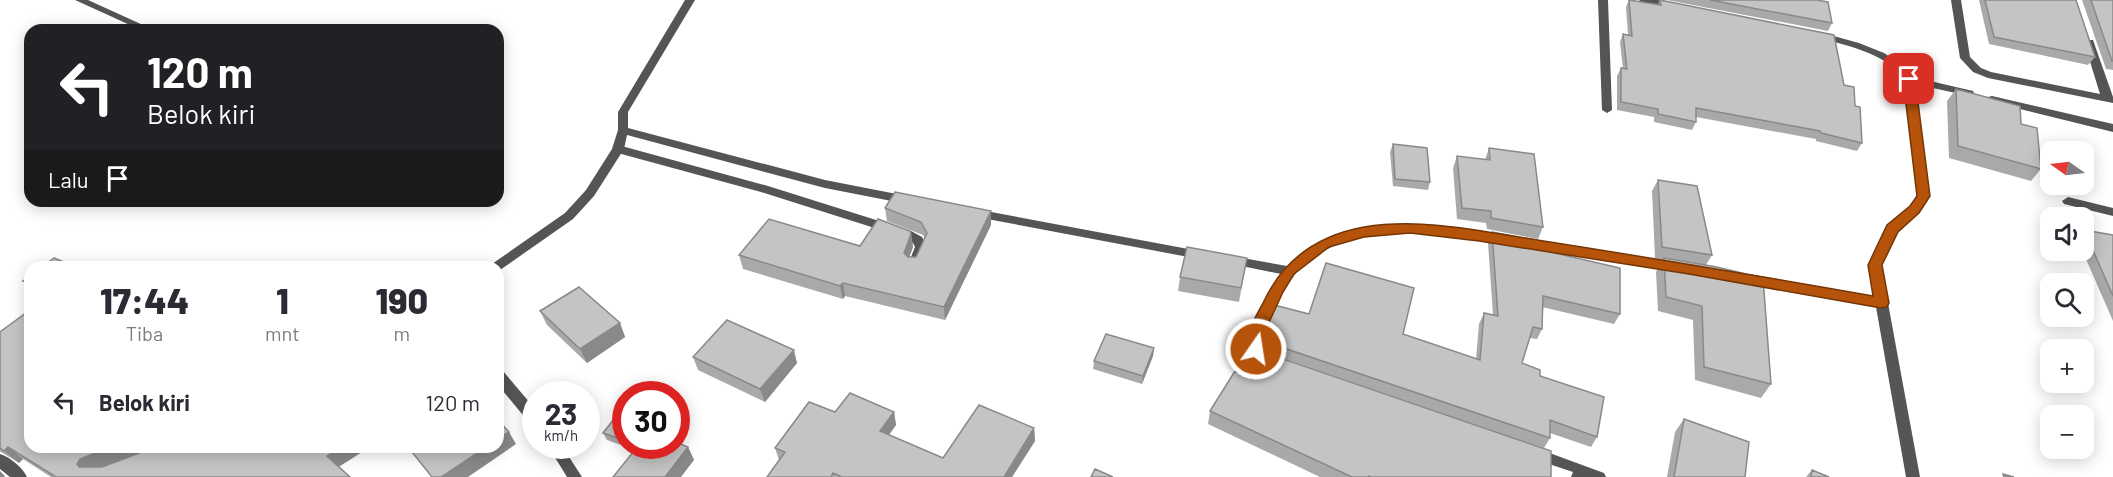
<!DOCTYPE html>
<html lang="id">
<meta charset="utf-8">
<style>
:root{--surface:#fff;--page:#f7f7f7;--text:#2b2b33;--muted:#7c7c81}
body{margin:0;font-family:Barlow,sans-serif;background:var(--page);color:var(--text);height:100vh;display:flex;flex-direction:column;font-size:22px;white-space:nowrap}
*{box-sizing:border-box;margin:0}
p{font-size:20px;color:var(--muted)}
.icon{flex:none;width:33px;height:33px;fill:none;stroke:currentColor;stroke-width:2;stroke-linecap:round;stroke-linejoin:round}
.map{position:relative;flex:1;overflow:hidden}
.sheet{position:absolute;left:24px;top:261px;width:480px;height:192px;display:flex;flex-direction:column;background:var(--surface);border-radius:18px;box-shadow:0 3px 15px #0003}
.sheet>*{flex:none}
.guide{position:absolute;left:24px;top:24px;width:480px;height:183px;border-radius:18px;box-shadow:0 3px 15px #0003;background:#202124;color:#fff;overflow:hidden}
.needle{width:39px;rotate:284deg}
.buttons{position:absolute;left:2040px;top:141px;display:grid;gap:12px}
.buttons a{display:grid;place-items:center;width:54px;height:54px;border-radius:12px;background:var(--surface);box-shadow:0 3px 15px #0003;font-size:30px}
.speed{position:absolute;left:522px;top:381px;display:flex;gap:12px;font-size:30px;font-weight:700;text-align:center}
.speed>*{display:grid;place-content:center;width:78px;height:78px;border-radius:50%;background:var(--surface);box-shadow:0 3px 15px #0003;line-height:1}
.speed small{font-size:15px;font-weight:400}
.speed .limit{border:9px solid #d22;background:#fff;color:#111}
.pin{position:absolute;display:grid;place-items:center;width:51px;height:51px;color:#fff;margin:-26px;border-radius:12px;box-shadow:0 3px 9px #0006}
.me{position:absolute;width:66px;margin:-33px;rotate:13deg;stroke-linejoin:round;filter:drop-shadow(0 0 4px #0008)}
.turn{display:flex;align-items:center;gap:21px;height:126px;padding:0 24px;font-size:27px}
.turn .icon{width:78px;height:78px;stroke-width:2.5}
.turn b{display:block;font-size:42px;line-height:51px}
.then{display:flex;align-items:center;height:57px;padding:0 24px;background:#0003;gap:12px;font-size:22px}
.eta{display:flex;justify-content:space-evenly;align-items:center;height:102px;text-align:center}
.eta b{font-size:36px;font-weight:800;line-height:42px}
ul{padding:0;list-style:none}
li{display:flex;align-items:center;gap:18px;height:78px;padding:0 24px}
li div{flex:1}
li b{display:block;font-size:22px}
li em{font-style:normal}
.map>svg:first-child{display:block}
</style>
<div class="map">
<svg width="2113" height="477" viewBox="0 0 2113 477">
<rect width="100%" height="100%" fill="#fff"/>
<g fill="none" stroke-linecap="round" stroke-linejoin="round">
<!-- service -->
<path fill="#555" fill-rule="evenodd" d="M618,145l150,41 143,45 11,6 5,10 -8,18h-8l-2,-3 6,-15 -2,-4 -10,-6 -142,-45 -147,-40 -2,-3z"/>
<!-- minor -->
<path fill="#555" fill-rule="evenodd" d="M75,0h13l66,30h-13z
M685,0h10l-67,112v16l197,52 82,16 6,4 -2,3 -4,1 -82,-16 -198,-53 -3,14 -30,47 -21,23 -73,51 -2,1v-4h-8l2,-3 73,-51 21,-23 26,-41 6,-19v-18z
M1598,0h10l4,110 -5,3 -5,-3z
M1639,0h19l18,4 2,2 -5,3 -32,-7z
M1951,0h10l9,57 11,11 10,4 109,22 -16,-52 1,-2h8l20,57v6l-125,-25 -15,-6 -13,-14z
M1819,32l40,11 25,10 21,14 8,10 60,14 1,2 -5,3 -54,-12 14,112 -11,17 -21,19 -16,33 39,212h-14l-30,-170 -127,-23 -4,-2 -2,-3 2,-3 4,-2 125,23 -5,-32 19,-39 22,-19 7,-11c-2,-18 -9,-110 -15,-119 -18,-25 -58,-32 -87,-40v-4z
M1992,96l121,28v8l-125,-31 -1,-2 1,-2z
M2068,197l45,11v8l-49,-12 -2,-3z
M975,209l224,42 6,4 -6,4 -228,-43 -2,-3z
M1388,225c20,0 112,3 122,15l-6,4c-77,-12 -183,-31 -225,55 -7,13 -23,37 -15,51 3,6 9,7 13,13l-2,4 -5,1c-42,-14 -5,-71 11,-94l-54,-11 -2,-3 2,-3 4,-1 56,10c32,-28 59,-37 101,-41z
M1530,240l145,22 4,2 2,3 -2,3 -4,2 -145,-24 -6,-4z
M498,370l5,1 33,39v17l-5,-2 -33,-40z
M548,446h14l20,31h-15z
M1536,448l68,25 2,4h-35l2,-5 -42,-14 -2,-4 2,-4z
M0,454c10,3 23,14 27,23h-17l-10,-8z"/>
</g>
<!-- wall -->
<path fill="#a9a9a9" d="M1629,0l29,5 2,-5 184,85 11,21 7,37 -5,8 -41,-10v-2l-120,-22v5l-4,8 -38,-8v-5l-37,-7v-34l4,-8 2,1 -3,-27 3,-8 5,1 -2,-28z
M1667,0h150l15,23 -4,8z
M1979,0h97l19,57 -7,8 -99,-21z
M2082,0h31v70l-7,-1z
M1956,89l65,35 20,45 -10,12 -82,-23 -2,-57z
M1393,144l37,38 -2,8 -35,-4 -3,-34z
M1489,148l54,79 -5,12 -51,-10 -1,-6 -29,-4 -4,-51 4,-12 28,4z
M1658,180l54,75 -6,10 65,119 -10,14 -66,-18 -2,-60 -35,-9 -2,-39 7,-12 -8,-2 -3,-67z
M885,208l106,17 -46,95 -100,-24 -2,3 -100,-30 -4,-14 121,-9 51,-12 2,13 -4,10h7l9,-19 -2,-3 -36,-14z
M2084,230l29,5v86l-31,-71h2z
M1492,232l54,19 74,63 -6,10 -72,-17v22l-5,10 -7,-1 -8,25 18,13 57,61 -6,10 -41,-14v5l-6,10 -277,-95 -2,-13 7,-31 37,5 94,20 73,25 3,-35 5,-11 9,2 -5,-72z
M1247,258l-8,44 -61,-11 2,-14z
M30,276v12l-7,-7z
M540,311l80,12 5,14 -38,26 -40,-38z
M0,332l30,115 145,1 164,19 11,10h-299l-28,-18 -4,4 -18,-11h-1z
M1154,348l-1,8 -11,28 -49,-15 1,-8z
M693,357l104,6 -32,39 -67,-32z
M1253,379l298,98h-231l-112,-53 2,-13z
M626,404v42h50l12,1 6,13 -60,-10 -27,-10 -4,-7z
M835,412h59l2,13 -7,10 54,23 91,-30 1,13 -23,36h-245l12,-17 -4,-12z
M1684,419l61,58h-78l8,-45z
M1812,470l17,7h-23z"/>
<!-- shaded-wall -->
<path fill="#898989" d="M991,211v14l-46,95 -1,-13z
M911,234l2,13 -7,19 -2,-13z
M843,283l2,13 -2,3 -3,-13z
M620,323l5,14 -38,26 -7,-14z
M1154,348l-1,8 -11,28 1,-8z
M794,350l3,13 -32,39 -5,-13z
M894,412l2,13 -14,19 -2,-13z
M1034,428l1,13 -23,36h-8z
M509,432l7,12 -48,33h-27l45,-30h12v-8z
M8,447l15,12 -4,4 -15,-12z
M110,447h45l-62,24 -14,-4 -2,-3 3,-5z
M341,447h29l-33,21 -10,-12z
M688,447l6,13 -13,17h-16z
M0,471l5,5 -1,1h-4z"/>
<!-- building -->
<path fill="#c4c4c4" stroke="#898989" stroke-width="1.5" d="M1629,0l32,5 -1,-5 174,35 10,50 10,2 1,19 5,1 2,36 -41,-10 -1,-2 -124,-23v14l-38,-8v-5l-37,-7v-34l6,1 -4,-35 9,2z
M1710,0h107l11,2 4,21z
M1985,0h91l19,57 -101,-20z
M2091,0h22v61h-1z
M1956,89l64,17 1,18 16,4 4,41 -83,-23z
M1393,144l34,4 3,34 -35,-3z
M1489,148l45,6 9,73 -52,-9v-7l-29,-3 -5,-52 33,4z
M1658,180l39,6 15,69 -50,-8z
M895,192l96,19 -47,96 -101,-24 -3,3 -101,-31 30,-36 91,27 18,-27 32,12 1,3 -7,19 4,4h8l11,-24 -6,-11 -36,-14z
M2084,230l29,5v61z
M1492,232l53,10 1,9 74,17v46l-77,-18 -1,33 -9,-2 -11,36 18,7v6l64,21 -7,40 -47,-17v18l-281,-95 -2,-13 7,-25 35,9 17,-51 88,25 -11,46 77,26 4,-47 14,3z
M1187,247l60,11 -6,30 -61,-11z
M54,258l22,9h-34z
M1664,258l53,9 46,11 8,106 -67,-17 -2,-61 -36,-9z
M30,276v7l-7,-2z
M579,287l41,36 -40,26 -40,-38z
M30,310v48l-5,3 5,2v84h80l-30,12 -3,5 2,3h23l53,-20h18l2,1 2,-1h164l-14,9 23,21h-294l-48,-30 -4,4 -4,-3v-116z
M727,320l67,30 -34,39 -67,-32z
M1106,334l48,14 -11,28 -49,-15z
M1260,351l291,100v26h-180l-2,-1 -1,1h-16l-142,-66 25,-40 18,8z
M641,385l27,9h-35z
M850,393l44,19 -14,19 63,27 36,-53 55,23 -30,49h-162l-9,-4 -2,4h-64l18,-25 -10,-4 34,-46 26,10z
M626,404v37l-23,-8z
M1684,419l65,23 -4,35h-71z
M498,420l11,12 -11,7z
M676,442l12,5 -23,30h-52l25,-31h38z
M408,447h78l-45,30h-9z
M1095,469l18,8h-22z
M1812,470l17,7h-18z
M2003,474l11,3h-10z"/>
<!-- route -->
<path fill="#b45309" stroke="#753606" stroke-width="1.5" d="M1909,75l6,4 15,117 -11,17 -21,19 -16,33 7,38 -2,4 -6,1 -192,-34 -210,-33 -69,-8 -46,4 -35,10 -35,27 -11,18 -18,39 -4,22h-10c-10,-17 7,-39 14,-54 20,-41 55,-64 99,-72 61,-10 126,6 186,15 108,17 215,35 323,54l-5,-31 19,-40 23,-19 7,-10 -14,-117z"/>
</svg>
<div class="buttons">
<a><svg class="needle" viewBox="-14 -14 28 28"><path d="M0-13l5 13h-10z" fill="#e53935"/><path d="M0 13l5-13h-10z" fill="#7c7c81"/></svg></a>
<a><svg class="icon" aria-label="sound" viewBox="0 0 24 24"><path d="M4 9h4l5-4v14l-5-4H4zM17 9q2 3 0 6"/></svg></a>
<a><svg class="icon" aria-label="search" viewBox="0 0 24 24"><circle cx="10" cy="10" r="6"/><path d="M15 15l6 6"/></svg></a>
<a>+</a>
<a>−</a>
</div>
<div class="speed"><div>23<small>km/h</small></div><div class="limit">30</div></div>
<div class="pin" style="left:1909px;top:79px;background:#d93025"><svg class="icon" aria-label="arrive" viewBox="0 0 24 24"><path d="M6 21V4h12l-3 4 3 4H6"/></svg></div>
<svg class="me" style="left:1256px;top:349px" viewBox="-20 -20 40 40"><circle r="17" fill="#b45309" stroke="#fff" stroke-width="3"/><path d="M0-11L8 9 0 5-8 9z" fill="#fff"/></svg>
<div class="guide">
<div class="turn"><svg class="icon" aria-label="left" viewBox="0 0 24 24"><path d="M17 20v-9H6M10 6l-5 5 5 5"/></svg><div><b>120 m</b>Belok kiri</div></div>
<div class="then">Lalu<svg class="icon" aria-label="arrive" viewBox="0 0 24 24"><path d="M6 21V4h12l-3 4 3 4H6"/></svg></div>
</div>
<section class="sheet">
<div class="eta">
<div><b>17:44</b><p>Tiba</p></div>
<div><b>1</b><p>mnt</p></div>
<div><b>190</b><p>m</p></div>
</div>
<ul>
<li><svg class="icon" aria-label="left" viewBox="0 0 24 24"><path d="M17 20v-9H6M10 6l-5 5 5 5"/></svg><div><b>Belok kiri</b></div><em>120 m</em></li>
</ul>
</section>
</div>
